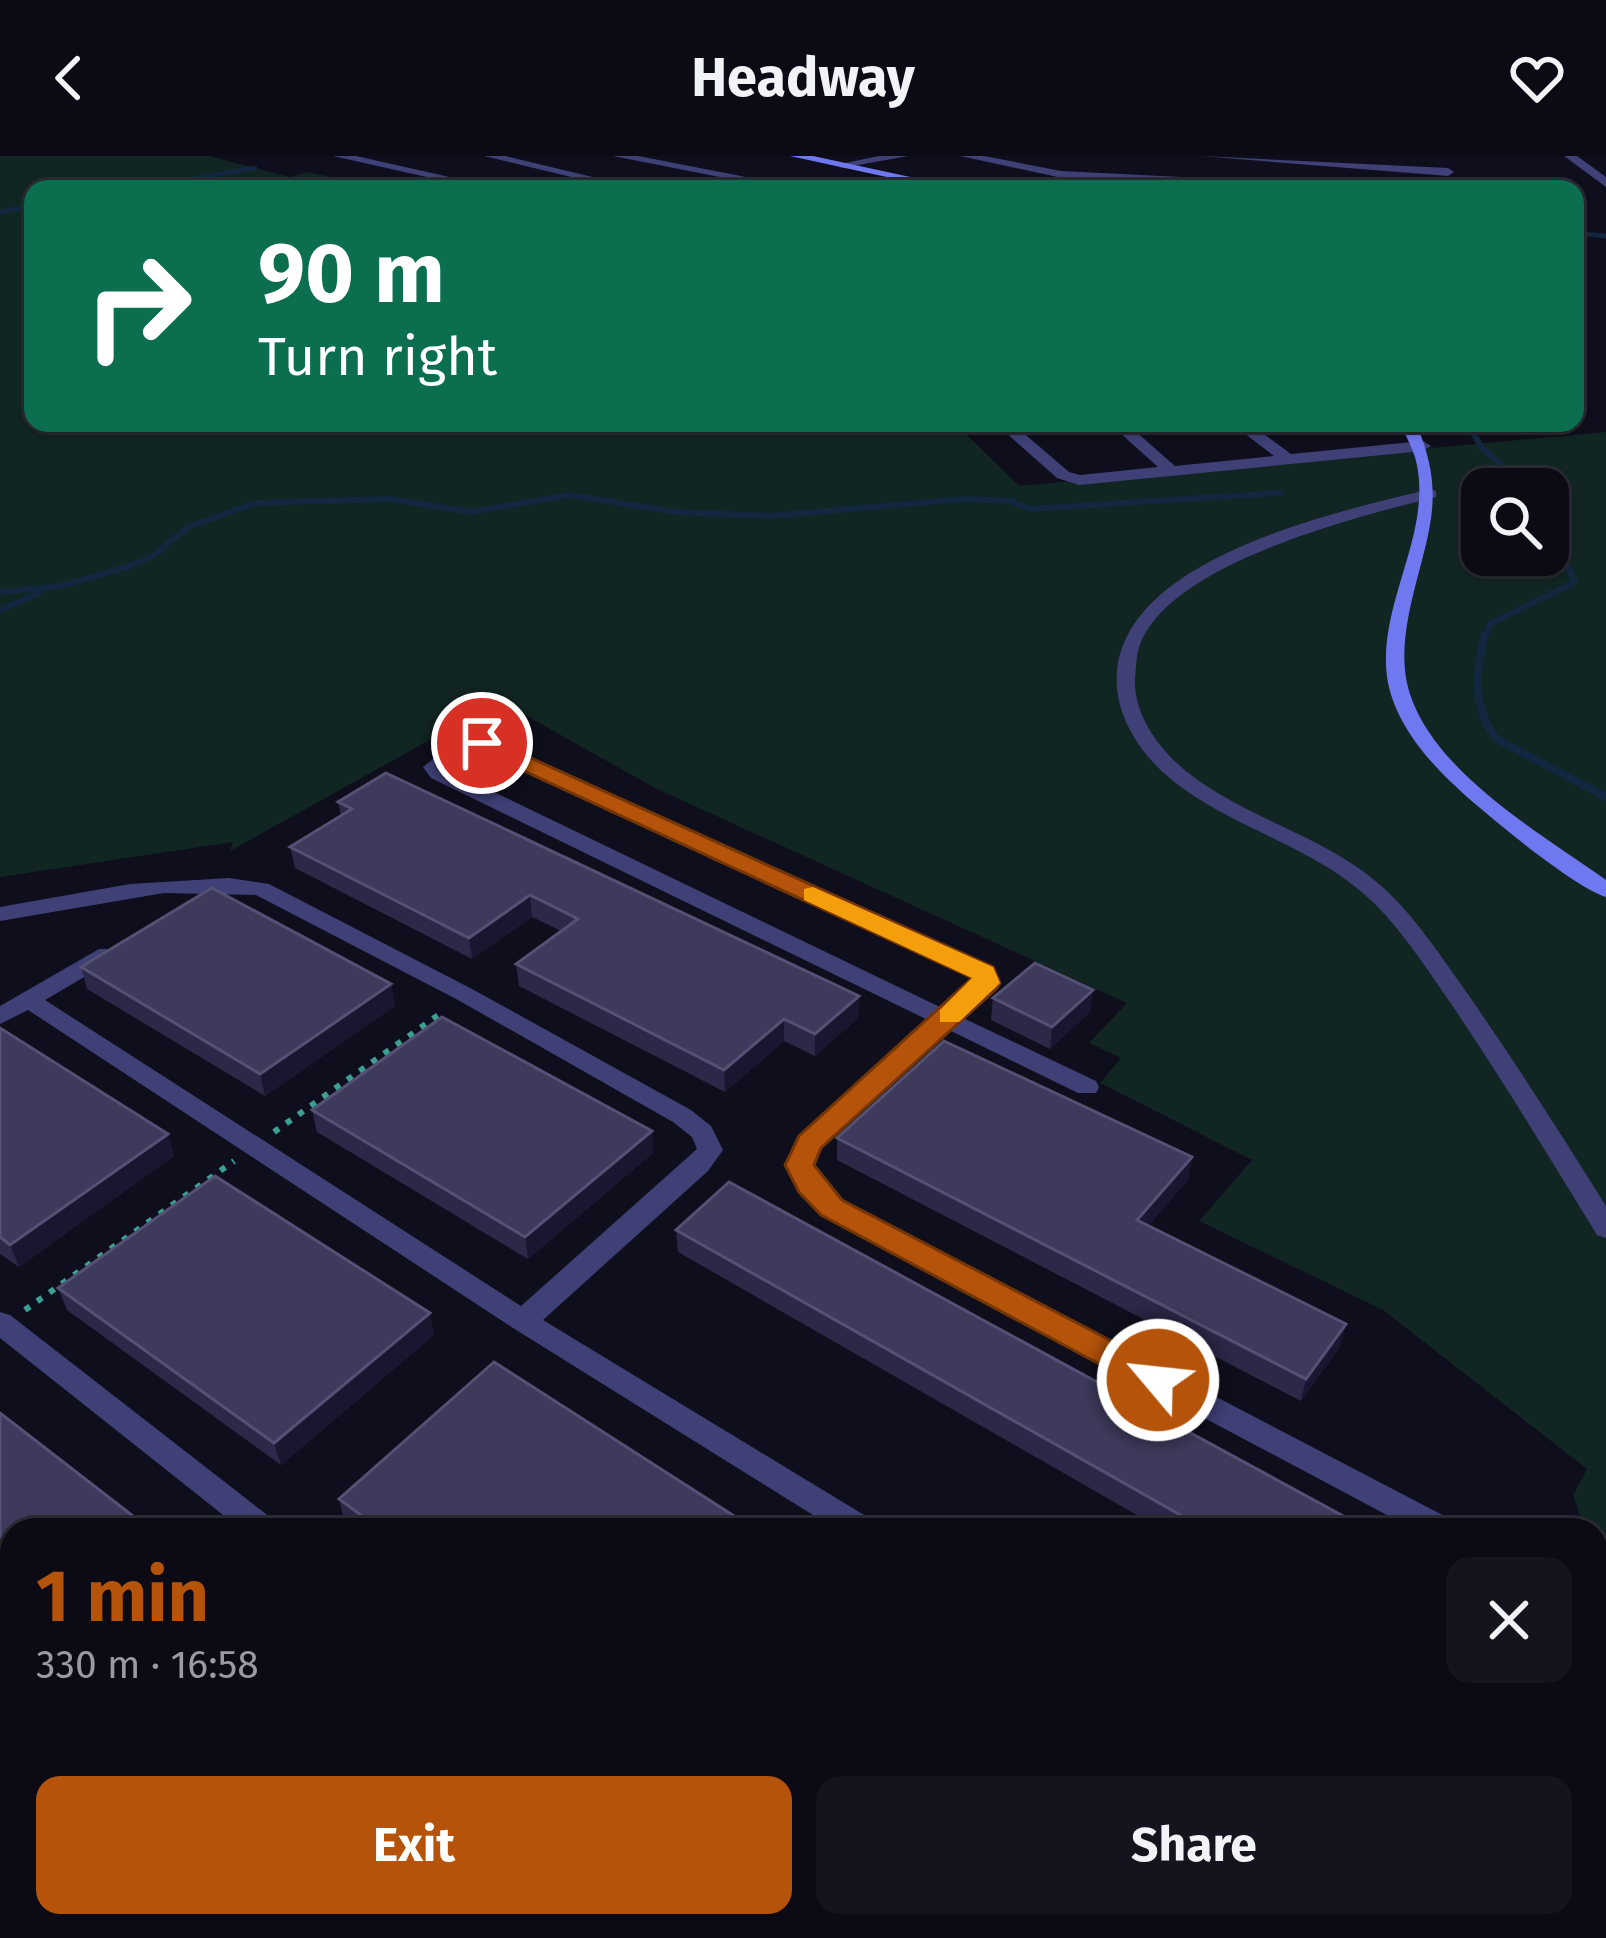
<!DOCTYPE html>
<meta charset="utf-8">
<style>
:root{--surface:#0b0a15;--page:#14131e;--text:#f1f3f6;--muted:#9a9aa0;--line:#2b2b34;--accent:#b45309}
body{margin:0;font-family:"Fira Sans",sans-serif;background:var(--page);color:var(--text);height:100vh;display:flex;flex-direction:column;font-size:45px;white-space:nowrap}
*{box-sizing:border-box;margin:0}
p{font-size:39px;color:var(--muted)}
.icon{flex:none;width:66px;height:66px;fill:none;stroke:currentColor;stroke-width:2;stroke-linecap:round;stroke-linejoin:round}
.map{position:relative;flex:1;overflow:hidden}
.panel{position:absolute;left:0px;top:1362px;width:1608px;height:420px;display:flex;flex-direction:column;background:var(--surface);border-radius:36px 36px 0 0;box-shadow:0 3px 9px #0004,0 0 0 3px var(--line)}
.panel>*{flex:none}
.banner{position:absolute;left:24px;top:24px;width:1560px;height:252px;border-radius:24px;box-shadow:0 3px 9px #0004,0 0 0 3px var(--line);background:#0b6e4f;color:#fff;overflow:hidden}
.fabs{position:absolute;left:1461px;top:312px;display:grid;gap:24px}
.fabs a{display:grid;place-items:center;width:108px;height:108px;border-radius:24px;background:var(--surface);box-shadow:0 3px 9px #0004,0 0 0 3px var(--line);font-size:60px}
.pin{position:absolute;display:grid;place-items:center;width:102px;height:102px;color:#fff;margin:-51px;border:6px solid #fff;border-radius:50%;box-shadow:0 3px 12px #0007}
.me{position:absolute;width:132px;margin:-66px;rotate:298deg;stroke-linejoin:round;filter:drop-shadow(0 0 9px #0008)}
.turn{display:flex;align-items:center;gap:42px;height:252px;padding:0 36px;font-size:54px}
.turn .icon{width:156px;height:156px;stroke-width:2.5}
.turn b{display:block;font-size:84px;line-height:102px}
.round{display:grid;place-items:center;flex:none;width:126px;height:126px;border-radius:24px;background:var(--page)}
.summary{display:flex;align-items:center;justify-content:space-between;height:204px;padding:0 36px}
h1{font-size:72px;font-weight:700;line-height:90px;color:var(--accent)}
.cta{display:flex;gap:24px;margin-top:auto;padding:24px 36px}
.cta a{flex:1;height:138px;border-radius:24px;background:var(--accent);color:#fff;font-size:48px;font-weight:700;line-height:138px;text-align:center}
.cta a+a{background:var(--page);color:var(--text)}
header{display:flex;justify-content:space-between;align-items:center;height:156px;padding:0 36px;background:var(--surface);font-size:54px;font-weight:700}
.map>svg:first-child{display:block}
</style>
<header><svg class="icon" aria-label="back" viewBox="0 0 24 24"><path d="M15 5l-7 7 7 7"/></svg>Headway<svg class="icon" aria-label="heart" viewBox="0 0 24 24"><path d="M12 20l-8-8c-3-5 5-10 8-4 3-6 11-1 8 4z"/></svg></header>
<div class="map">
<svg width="1606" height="1782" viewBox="0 0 1606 1782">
<rect width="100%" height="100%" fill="#0f0e1c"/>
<!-- green -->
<path fill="#112523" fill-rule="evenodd" d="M0,0h208l82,21 17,-5 81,17h-355v234h922l64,63 587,-54v1111l-10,-5v-8h-11l-12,-35 14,-26 -204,-159 -184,-89 53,-61 -152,-77 21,-25 -32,-15 38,-40 -472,-215 -155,-87 -270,150 3,-9 -233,35zM1482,333h66v66h-66z
M0,1437l12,11v322h373l15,12h-400z
M880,1770h641l18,12h-670z"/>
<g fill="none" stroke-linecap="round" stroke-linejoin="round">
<!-- stream-far2 -->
<path stroke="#132840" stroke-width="4.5" d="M133,33l122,-21
M0,56l33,-6
M1575,77l31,3"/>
<!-- stream-far1 -->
<path stroke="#132840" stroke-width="6" d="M1468,267l13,24 49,42
M1473,317l34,-4
M0,436l61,-6 69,-20 23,-10 35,-29 67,-24 136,-4 79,13 100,-17 106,17 94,4 194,-17 47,2 19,8 251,-16
M0,454l39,-17
M1484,482l6,-14 85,-42 -27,-57"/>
<!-- stream -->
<path stroke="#132840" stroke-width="8" d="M1485,479c-10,35 -13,75 12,104l109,58"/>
<!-- path -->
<path stroke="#3aa192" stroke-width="6" stroke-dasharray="6 9" stroke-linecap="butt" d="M274,976l170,-121
M25,1154l209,-149"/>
<!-- street -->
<path fill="#3e4076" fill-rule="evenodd" d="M333,0h23l147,33h-23z
M484,0h21l138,33h-22z
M613,0h25l169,33h-26z
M879,0h29l-66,12 -6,-3z
M960,0h24l77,15 284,14 6,4 -275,-8z
M1200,0l248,12 6,4 -6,4z
M1564,0h13l29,21v10z
M995,267h17l57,49 11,3 78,-8 -49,-44h17l49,43 99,-10 -43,-33h18l42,31 132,-13 8,5 -8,5 -344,34 -22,-7z
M1430,333l6,2v6c-76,19 -276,68 -298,154 -2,8 -2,19 -3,27 -2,36 24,71 51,93 62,50 144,65 202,121 31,30 54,66 79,101 48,69 94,141 139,213v32l-9,-3c-46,-75 -92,-151 -141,-224 -26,-37 -50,-76 -82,-108 -58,-57 -140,-73 -202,-123 -32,-26 -59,-66 -55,-109 11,-115 221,-159 313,-182z
M483,581l509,231 7,15 -36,35 133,63 3,6 -3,6h-18l-129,-63 -129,117 -7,18 7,15 21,21 613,320 4,9h-43l-592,-315 -23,-23 -13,-27 9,-22 134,-122 -499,-243 -8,-11 30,-24zM481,593l493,228 1,4 -31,28 -500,-241 22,-16z
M229,722l40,6 205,106 217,120 20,16 12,24 -15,21 -165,149 331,201 4,9h-41l-324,-202 -485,-318 -28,14v-18l99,-57h16l3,5 -3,5 -70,41 476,306 176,-157 -5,-12 -19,-15 -215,-122 -202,-105 -92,-2 -164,28v-14l130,-23z
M0,1156l10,3 265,206 4,9h-37l-242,-192z
M1596,1441l10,4v30l-10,-4z
M1606,1568v47l-10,4v-47z
M1596,1667l10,4v36l-10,-4z"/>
<!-- secondary -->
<path fill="#7078ef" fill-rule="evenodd" d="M790,0h23l153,33h-24z
M1400,267h16c27,64 17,96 0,160 -8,32 -16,67 -9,100 19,85 133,150 199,197v17c-30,-10 -94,-62 -120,-84 -40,-33 -87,-77 -98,-130 -14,-77 48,-151 27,-226 -4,-12 -10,-23 -15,-34z"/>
</g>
<!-- wall -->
<path fill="#2b2848" d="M338,646l521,194 -1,22 -43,38 -31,-15 -59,51 -206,-106 -3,-22 45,-33 -29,-14 -60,42 -177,-91 -5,-21 51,-31z
M81,811l310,17 4,22 -130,90 -178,-107z
M993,842l97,14 -40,37 -59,-29z
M0,872l168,106 6,22 -155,111 -19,-13z
M312,954l340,21 1,22 -125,106 -211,-127z
M837,982l355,19 -4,23 -40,46 192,121 -39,54 -464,-241z
M676,1074l693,300h-206l-485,-278z
M58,1132l376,47 -153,130 -214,-155z
M0,1257l12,117v32l-12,-10z
M339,1343l417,31h-402l-9,-7z
M420,1770h211l1,12h-198z"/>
<!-- shaded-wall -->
<path fill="#19162f" d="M530,739l2,22 -60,42 -3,-21z
M391,828l4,22 -130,90 -5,-22z
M1093,834l-3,22 -40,37 2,-22z
M859,840l-1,22 -43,38v-22z
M784,863v22l-59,51 -1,-22z
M652,975l1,22 -125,106 -3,-22z
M168,978l6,22 -155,111 -9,-22z
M1192,1001l-4,23 -55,63 4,-23z
M430,1157l4,22 -153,130 -7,-22z
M1346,1168l-6,23 -39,54 5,-22z
M622,1770h9l1,12h-20z"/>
<!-- building -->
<path fill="#3d3a5b" stroke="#545174" stroke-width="3" d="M386,617l473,223 -44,38 -31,-15 -60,51 -208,-106 62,-45 -48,-24 -61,43 -179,-91 62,-38 -14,-7z
M212,732l179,96 -131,90 -179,-107z
M1035,807l58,27 -41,37 -59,-29z
M442,861l210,114 -127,106 -213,-127z
M0,872l168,106 -158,111 -10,-8z
M944,885l248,116 -55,63 209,104 -40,55 -469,-241z
M215,1020l215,137 -156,130 -216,-155z
M729,1026l640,348h-162l-531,-300z
M494,1206l262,168h-375l-42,-31z
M0,1257l151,117h-139v18l-12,-10z
M448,1770h174l-10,12h-150z"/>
<!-- route -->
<path fill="#b45309" stroke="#753606" stroke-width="3" d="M482,580l511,231 7,16 -4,6 -175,159 -7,17 28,35 327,171 5,9 -5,9h-23l-325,-174 -22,-23 -14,-27 14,-29 173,-158 -498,-230 -3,-5z"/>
<!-- slow -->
<path fill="#f59e0b" d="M813,731l180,80 7,16 -41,39h-19v-12l32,-32 -168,-78v-11z"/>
</svg>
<div class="fabs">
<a><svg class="icon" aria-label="search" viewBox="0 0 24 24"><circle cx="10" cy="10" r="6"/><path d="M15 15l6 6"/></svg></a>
</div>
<div class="pin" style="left:482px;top:587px;background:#d93025"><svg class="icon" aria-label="arrive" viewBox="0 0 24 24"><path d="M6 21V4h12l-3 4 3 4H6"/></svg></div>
<svg class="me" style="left:1158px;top:1224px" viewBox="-20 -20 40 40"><circle r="17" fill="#b45309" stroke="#fff" stroke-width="3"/><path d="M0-11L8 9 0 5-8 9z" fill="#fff"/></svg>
<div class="banner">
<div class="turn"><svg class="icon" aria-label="right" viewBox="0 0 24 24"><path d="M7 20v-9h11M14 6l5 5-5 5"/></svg><div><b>90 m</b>Turn right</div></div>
</div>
<section class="panel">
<div class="summary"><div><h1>1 min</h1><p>330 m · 16:58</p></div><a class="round"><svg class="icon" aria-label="close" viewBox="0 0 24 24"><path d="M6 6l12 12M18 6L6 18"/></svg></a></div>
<div class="cta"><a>Exit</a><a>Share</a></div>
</section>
</div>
